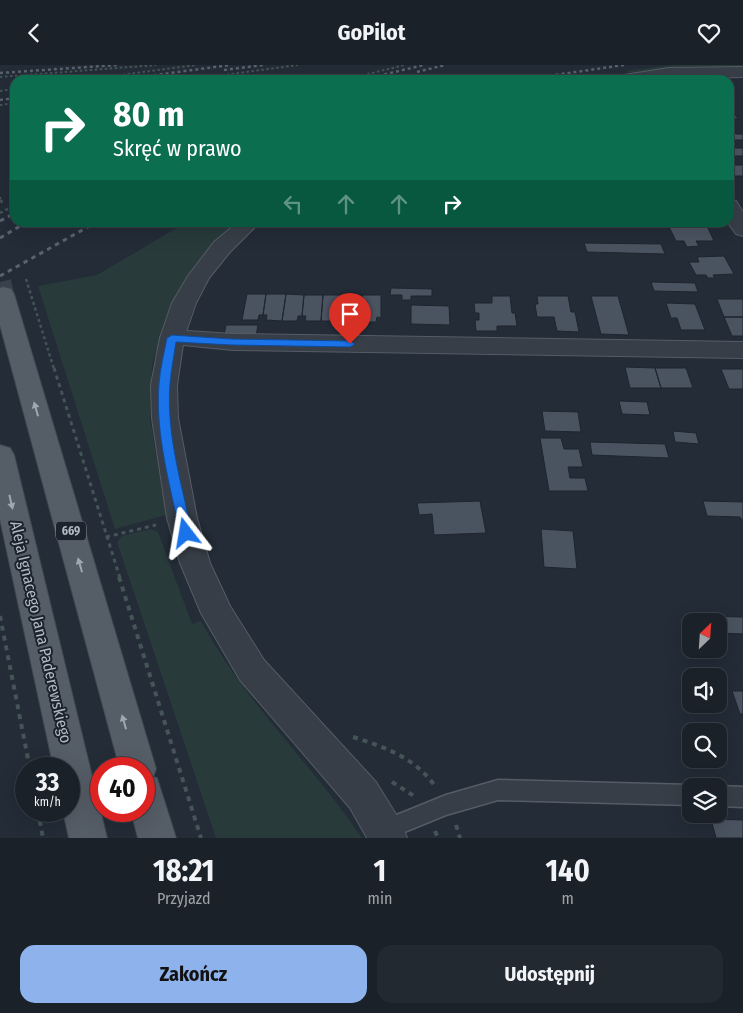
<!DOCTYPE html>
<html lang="pl">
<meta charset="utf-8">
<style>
:root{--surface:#1a2129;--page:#232931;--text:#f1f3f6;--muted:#9fa3a8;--line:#383e46;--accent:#8eb3ec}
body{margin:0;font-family:"Fira Sans Condensed",sans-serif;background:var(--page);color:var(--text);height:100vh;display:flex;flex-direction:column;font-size:19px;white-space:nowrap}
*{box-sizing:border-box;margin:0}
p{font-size:16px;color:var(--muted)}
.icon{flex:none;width:28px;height:28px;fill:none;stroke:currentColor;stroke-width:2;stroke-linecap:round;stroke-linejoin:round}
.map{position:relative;height:773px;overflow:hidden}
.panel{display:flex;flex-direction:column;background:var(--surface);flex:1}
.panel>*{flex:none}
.guide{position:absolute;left:10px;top:10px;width:724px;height:152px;border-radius:15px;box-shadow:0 5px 20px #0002,0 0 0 1px var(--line);background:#0b6e4f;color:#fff;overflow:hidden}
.needle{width:32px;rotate:25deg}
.buttons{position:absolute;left:682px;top:548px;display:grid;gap:10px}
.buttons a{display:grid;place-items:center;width:45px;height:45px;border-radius:10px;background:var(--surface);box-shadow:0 5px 20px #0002,0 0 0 1px var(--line);font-size:25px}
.speed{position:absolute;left:15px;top:692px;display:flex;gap:10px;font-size:25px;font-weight:700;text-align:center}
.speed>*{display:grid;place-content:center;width:65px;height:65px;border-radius:50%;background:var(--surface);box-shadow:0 5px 20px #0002,0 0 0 1px var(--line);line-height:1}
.speed small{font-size:12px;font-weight:400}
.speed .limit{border:8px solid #d22;background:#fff;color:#111}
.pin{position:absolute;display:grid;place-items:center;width:42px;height:42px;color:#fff;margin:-51px -21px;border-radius:50% 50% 50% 0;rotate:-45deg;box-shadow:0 0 5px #0007}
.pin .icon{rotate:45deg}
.me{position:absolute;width:55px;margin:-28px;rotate:346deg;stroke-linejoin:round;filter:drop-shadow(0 0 4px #0008)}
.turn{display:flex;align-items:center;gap:18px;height:105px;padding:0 20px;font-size:22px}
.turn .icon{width:65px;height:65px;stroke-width:2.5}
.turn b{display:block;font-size:35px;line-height:42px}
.lanes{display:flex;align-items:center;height:48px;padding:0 20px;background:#0003;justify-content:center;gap:25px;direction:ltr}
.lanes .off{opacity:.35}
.eta{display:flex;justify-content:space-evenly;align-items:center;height:85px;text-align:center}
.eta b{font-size:30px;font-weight:700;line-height:35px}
.action{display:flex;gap:10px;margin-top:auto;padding:10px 20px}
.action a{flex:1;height:58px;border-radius:15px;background:var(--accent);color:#111;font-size:20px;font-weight:700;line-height:58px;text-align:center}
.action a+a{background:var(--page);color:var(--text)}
header{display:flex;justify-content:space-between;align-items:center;height:65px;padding:0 20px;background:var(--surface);font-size:22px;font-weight:700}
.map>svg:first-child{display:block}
</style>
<header><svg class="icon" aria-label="back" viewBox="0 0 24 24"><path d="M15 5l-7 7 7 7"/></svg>GoPilot<svg class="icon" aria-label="heart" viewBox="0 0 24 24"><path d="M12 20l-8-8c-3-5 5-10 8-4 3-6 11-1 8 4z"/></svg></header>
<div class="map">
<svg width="743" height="773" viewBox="0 0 743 773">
<rect width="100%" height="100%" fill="#232c37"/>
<!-- green -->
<path fill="#283a3a" d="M673,0h70v4h-86l-24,4 -8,-2z
M185,158h50l-39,41 -27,46 -17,55 -2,53 16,97 -51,14 -77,-243 59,-11z
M151,464l7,3 34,92 9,-3c43,80 110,142 161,217h-146l-99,-296 5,-6z"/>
<!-- building -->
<path fill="#4a5360" stroke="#1e252e" d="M729,48h5l4,6h-6l2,3h-5z
M729,66h5l2,3h7v6h-13z
M729,83h14v8h-14z
M729,100h14v11h-14z
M707,161l7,15h-18l3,5 -12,1 -3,-6h-8l-7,-14z
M584,178l77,1 4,10 -78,-2z
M724,191l10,18 -21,1 2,3h-7l-2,-3h-10l-7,-13h10l-2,-5z
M651,217l44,1 3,9 -44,-1z
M391,223l41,1v7h-21v4h-9v-5h-12z
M381,228v25l-4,-1 -1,5h-16l2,-27h18z
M247,229h19l-3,21h-4l-1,5h-16z
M266,229h20l-4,27 -16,-1 1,-5h-4z
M286,229l18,1 -2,21h-4l-1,5h-15z
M304,230h19l-2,26h-16l1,-5h-4z
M323,230h20l-2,22 -4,-1v5h-16z
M343,230h19l-2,27 -15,-1v-4h-4z
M492,231h18l2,17h3l2,13h-20v5h-21l-1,-11h4v-7h-4l-1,-10h18z
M537,231h31l3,16h4l4,20 -22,-1 -3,-14h-17l-2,-13h3z
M591,231h27l11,39 -28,-1z
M717,234h26v18h-19z
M666,238l29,1 10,26h-24l-4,-12h-6z
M411,240l38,1 1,19 -39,-1z
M724,252h19v19h-11z
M226,260h32l-2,11 -32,-1z
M625,302l30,1 6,20h-31z
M655,303h31l7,20h-32z
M721,304h22v20h-14z
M619,336l28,1 3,13 -28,-1z
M542,346l36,1 3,20 -36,-1z
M673,366l23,2 3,11 -24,-2z
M540,373h21l3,11h15l4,18h-15l2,11h15l3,13h-39z
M590,377l75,2 4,14 -77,-3z
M480,436l6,32 -52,2 -2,-21 -13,1 -2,-12z
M703,436l40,1v20l-3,-5 -33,-1z
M541,464l32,2 4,38 -33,-2z
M694,551l49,1v17l-24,-1v-12h-24z
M732,626h11v23h-3z
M711,754l32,1v18h-27z"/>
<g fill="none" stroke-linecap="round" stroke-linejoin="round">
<!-- primary-tunnel -->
<path stroke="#38414c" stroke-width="22" stroke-dasharray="22 11" stroke-linecap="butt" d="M0,217l3,12"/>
<!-- service casing -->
<g stroke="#555c65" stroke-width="3">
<path id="service" d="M498,715l193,5 3,1h-3v19l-193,-5 -52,15 -56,23 -13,-1 -4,-7 4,-7 69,-28z
M719,721l24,1v20l-24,-1z"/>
</g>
<!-- minor casing -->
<g stroke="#555c65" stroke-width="2">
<path id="minor" d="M729,134l7,2 7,11v24l-7,-2 -8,-11z
M172,265l61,4 510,8v16l-510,-8 -70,-7 -3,-5 3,-5z"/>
</g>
<!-- tertiary casing -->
<g stroke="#555c65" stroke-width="2">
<path id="tertiary" d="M743,2v10l-127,3 2,-4 6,-1 45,-7z
M237,158h22l-29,29 -21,26 -13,25 -12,35 -7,47 1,33 19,100 13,45 20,43 34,54 112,122 26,42 5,14h-40l-17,-30 -110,-128 -39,-67 -21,-50 -13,-45 -15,-100 -1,-33 9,-47 12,-35 16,-27 26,-34z"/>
</g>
<!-- primary casing -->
<g stroke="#404750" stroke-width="2">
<path id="primary" d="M3,222l8,2 3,5 142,475 -3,8 4,1 19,60h-38l-7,-27h13v-42h-24l-120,-444v-37z
M0,380l10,3 4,7 93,383h-38l-6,-27h6v-42h-15l-54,-250z"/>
</g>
<!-- path-far3 -->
<path stroke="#455557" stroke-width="2" stroke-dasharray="2.5 2.5" stroke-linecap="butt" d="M0,12l156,-12
M83,15l113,-15
M187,15l111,-15
M343,15l62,-15
M598,15l7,-1
M0,26l15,-2
M0,40l15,-2
M0,132l1,4"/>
<!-- path-far2 -->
<path stroke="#455557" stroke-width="2.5" stroke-dasharray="3 3" stroke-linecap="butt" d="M1,135l1,3
M0,148l15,-8
M26,214l28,90"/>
<!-- path-far1 -->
<path stroke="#455557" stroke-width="3" stroke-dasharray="4 4" stroke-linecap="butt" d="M54,303l66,210
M106,472l50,-12"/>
<!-- path -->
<path stroke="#455557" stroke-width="4" stroke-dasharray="5 5" stroke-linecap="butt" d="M119,512l82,261
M0,551l30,153
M353,672c32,10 62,21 82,49
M392,717l22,14
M38,746l5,27
M456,760l4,13
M435,766l3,7"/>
<!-- service -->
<use href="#service" fill="#373e47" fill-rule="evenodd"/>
<!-- minor -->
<use href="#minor" fill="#373e47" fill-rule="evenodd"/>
<!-- tertiary -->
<use href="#tertiary" fill="#373e47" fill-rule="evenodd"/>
<!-- primary -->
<use href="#primary" fill="#555d67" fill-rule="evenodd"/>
<!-- rail-far1 -->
<path stroke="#59626e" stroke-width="2.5" stroke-dasharray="3 3" stroke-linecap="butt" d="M224,5l39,-5
M417,7l28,-7
M0,8l117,-8
M118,15l112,-15
M361,15l63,-15
M520,15l104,-15
M0,35l15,-2"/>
<!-- rail -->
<path stroke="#59626e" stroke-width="3" stroke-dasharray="4.5 4.5" stroke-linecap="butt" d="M0,156l15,-8
M0,173l25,-15
M0,211l95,-53"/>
</g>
<!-- one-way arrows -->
<defs><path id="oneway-solid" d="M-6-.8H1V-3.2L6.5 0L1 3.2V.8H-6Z" transform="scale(1.25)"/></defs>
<g fill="#9fa7b1">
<use href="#oneway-solid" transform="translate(36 344) rotate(-106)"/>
<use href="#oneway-solid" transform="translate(11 437) rotate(77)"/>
<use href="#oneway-solid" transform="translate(80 500) rotate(-106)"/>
<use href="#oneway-solid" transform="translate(124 657) rotate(-106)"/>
</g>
<!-- route -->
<path fill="#1a73e8" stroke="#114b97" d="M172,270l60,4 118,2 5,3 -5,3 -118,-2 -56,-3c-2,14 -5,28 -6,42 -4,50 12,101 22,149l-1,4h-9l-2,-4c-10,-48 -25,-99 -21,-149 1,-15 5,-31 8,-46z"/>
<g text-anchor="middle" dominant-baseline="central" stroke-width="4" stroke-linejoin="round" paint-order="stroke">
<!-- shield labels -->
<rect fill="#1c232c" stroke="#858c96" stroke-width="1" x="56" y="456.5" width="30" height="19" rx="4"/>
<g font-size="12" font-weight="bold" fill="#b2b9c3">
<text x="71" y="466">669</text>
</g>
<!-- near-street labels -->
<g font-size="16" fill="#b2b9c3" stroke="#1c232c">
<text transform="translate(41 567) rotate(77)">Aleja Ignacego Jana Paderewskiego</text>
</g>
</g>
</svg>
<div class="buttons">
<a><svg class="needle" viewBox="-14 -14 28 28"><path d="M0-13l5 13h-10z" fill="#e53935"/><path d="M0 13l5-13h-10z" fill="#9fa3a8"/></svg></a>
<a><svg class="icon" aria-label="sound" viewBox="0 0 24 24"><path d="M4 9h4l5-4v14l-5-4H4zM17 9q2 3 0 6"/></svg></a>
<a><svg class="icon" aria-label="search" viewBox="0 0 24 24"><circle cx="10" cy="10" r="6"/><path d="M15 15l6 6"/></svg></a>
<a><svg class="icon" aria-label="layers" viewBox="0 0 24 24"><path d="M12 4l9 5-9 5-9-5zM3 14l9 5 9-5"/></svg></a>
</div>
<div class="speed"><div>33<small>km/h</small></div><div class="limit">40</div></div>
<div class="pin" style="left:350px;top:279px;background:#d93025"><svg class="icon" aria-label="arrive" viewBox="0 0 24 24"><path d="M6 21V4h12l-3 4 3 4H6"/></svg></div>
<svg class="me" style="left:186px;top:468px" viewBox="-20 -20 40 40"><path d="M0-17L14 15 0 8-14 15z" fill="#1a73e8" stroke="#fff" stroke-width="4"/></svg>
<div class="guide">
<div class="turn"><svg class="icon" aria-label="right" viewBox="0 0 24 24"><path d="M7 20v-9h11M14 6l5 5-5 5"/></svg><div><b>80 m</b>Skręć w prawo</div></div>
<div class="lanes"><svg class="icon off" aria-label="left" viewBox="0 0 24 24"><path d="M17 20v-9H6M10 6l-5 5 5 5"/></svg><svg class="icon off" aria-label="ahead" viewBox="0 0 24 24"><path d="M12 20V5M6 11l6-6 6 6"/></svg><svg class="icon off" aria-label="ahead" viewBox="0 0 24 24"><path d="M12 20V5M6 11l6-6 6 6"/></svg><svg class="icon" aria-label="right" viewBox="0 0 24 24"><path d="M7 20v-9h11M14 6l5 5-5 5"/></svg></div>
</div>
</div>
<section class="panel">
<div class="eta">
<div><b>18:21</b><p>Przyjazd</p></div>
<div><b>1</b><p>min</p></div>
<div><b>140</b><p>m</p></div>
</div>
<div class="action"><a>Zakończ</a><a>Udostępnij</a></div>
</section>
